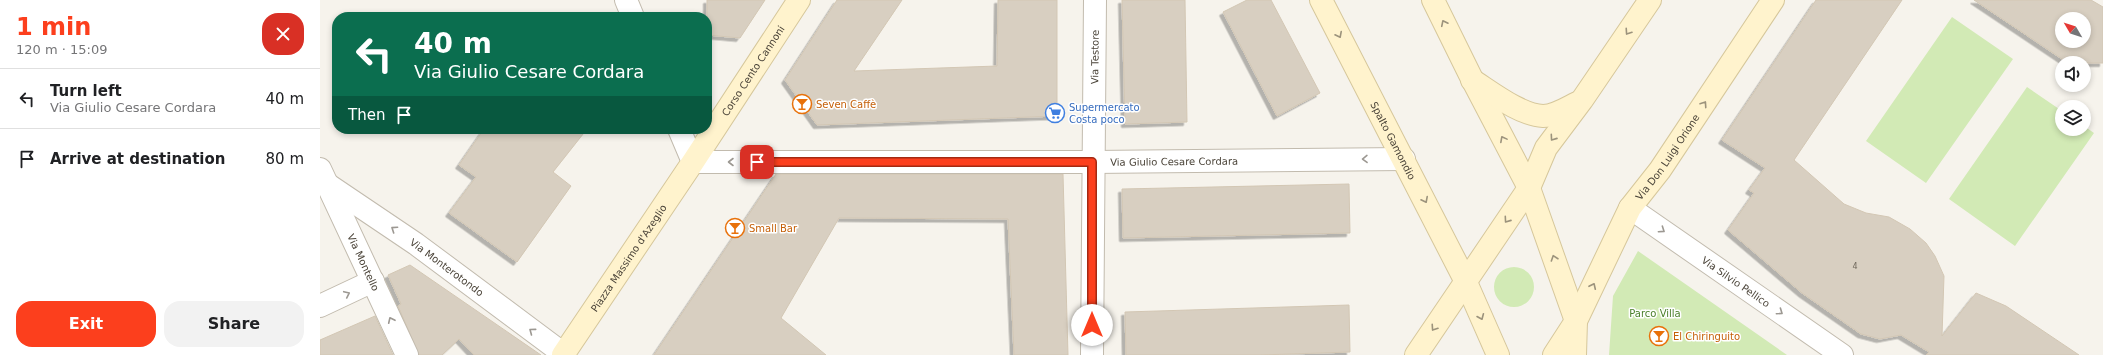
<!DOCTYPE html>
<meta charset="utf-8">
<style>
:root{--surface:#fff;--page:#f2f2f2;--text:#202124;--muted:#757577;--line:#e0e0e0;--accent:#fc3f1d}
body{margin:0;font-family:"DejaVu Sans",sans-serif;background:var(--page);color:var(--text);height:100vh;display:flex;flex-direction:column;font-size:15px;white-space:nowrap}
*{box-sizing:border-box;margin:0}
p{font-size:13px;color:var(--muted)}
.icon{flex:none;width:22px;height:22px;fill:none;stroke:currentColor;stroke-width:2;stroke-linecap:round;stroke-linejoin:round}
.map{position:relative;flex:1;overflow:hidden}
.sheet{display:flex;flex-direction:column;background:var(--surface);width:320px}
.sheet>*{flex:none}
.banner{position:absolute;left:12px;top:12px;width:380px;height:122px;border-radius:16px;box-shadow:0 2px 6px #0003;background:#0b6e4f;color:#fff;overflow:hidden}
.needle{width:26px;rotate:309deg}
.buttons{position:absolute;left:1735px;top:12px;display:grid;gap:8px}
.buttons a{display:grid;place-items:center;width:36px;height:36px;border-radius:50%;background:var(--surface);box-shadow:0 2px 6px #0003;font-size:20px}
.pin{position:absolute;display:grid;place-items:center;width:34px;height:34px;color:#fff;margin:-17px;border-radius:8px;box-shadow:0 2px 6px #0006}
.me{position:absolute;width:44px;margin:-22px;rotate:0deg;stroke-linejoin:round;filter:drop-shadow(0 0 3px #0008)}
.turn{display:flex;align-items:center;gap:14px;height:84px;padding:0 16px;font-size:18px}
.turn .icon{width:52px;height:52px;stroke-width:2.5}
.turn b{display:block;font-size:28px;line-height:34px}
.then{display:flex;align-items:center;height:38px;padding:0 16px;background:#0003;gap:8px;font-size:15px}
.round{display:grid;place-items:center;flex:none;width:42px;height:42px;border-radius:16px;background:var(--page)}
.head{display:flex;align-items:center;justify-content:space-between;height:68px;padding:0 16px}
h1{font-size:24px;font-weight:700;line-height:30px;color:var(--accent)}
.cta{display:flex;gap:8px;margin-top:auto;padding:8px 16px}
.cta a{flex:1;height:46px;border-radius:16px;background:var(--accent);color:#fff;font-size:16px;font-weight:700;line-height:46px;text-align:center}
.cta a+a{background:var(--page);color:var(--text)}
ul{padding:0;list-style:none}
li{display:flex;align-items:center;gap:12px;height:60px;padding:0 16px;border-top:1px solid var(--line)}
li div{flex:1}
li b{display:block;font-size:15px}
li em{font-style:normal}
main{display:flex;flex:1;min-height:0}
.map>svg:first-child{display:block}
</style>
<main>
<section class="sheet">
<div class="head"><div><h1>1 min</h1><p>120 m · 15:09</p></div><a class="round" style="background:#d93025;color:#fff"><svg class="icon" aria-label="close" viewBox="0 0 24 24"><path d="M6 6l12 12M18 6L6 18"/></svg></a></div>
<ul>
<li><svg class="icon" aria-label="left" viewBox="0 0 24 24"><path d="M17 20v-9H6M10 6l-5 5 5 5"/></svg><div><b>Turn left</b><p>Via Giulio Cesare Cordara</p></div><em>40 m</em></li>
<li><svg class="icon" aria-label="arrive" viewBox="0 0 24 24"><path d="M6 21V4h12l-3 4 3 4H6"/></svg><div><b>Arrive at destination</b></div><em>80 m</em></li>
</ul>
<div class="cta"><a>Exit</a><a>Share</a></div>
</section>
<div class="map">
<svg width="1783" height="355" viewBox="0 0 1783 355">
<defs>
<filter id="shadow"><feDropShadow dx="-3.5" dy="3.5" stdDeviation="0" flood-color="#0004"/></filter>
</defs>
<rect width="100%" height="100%" fill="#f6f3ec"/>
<!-- green -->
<path fill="#d2eab5" d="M1632,17l61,42 -87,124 -60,-42z
M1707,87l35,24v18h22v-3l10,7 -79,113 -66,-47z
M1318,251l149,104h-178l4,-59z
M1174 287a20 20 0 1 1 40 0a20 20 0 1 1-40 0Z"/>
<!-- building -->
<path fill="#d8cfc1" stroke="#d3c7b4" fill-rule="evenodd" filter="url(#shadow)" d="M387,0h58l-25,38 -33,-3z
M517,0h65l-48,71 143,-5 1,-66h59v116l-240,9 -32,-45z
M802,0h63l2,122 -62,2z
M927,0h24l49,93 -43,23 -54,-104z
M1496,0h86l-108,160 50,44 22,9 23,4 21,12 16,14 9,13 9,20 -2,60 34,-43 30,13 73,49h-153l3,-3 -28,-17 -21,4 -19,-5 -59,-41 -74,-63 26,-37 -5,-3 16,-22 -43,-28z
M1654,0h117l12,7v56h-35zM1742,19h22v22h-22z
M164,129h103l-34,43 18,14 -54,76 -68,-49 27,-36 -17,-12z
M456,174h287l5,181h-54l-6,-136 -169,-1 -58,100 45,37h-172z
M1029,184l1,49 -227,5 -1,-49z
M90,265l131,90h-67l-15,-16 -17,16h-23l-21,-49 3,-2 -13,-29z
M1029,305l1,47 -90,3h-134l-1,-43z
M55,316l18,39h-73v-15z"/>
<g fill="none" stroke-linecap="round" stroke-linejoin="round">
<!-- street casing -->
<g stroke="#c2bbae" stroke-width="24">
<g id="street">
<path d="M306,0l7,17"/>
<path id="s1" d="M359,129l14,33h399l312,-3"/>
<path id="s2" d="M0,169l87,186"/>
<path id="s3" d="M7,184l89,60 149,111"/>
<path id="s4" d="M1310,208l212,147"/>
<path d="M0,306l53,-25"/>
<path id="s5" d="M772,355l3,-355"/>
</g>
</g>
<!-- secondary casing -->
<g stroke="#d6c79b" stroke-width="24">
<g id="secondary">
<path id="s6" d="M1001,0l144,280 33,75"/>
<path d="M1113,0l39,79 57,109 47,133 -1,34"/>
<path d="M1152,80c19,12 48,35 71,36 12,0 24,-8 34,-13"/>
<path id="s7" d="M243,355l130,-193 106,-162"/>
<path d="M1096,355l113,-167 17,-40 36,-48 68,-100"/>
<path id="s8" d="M1234,355l22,-34 54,-113 30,-38 113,-170"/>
</g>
</g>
<!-- street -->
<use href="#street" stroke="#fff" stroke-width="22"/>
<!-- secondary -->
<use href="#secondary" stroke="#fff3cd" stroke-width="22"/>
</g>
<!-- one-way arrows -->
<defs><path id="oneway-chevron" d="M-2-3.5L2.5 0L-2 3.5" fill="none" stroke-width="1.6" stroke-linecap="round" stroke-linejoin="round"/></defs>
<g stroke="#9c937c">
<use href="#oneway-chevron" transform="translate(1124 23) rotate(-116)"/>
<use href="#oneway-chevron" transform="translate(1308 32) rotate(124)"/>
<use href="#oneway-chevron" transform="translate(1019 35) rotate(63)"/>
<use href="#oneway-chevron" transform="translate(1384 104) rotate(-56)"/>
<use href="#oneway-chevron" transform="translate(1233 138) rotate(125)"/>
<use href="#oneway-chevron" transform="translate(1183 139) rotate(-118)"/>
<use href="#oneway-chevron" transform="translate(1105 200) rotate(63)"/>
<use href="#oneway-chevron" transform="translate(1187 220) rotate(125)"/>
<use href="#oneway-chevron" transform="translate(1234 258) rotate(-109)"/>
<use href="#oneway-chevron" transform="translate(1273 286) rotate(-65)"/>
<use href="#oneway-chevron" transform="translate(1161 317) rotate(67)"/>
<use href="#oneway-chevron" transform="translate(1114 328) rotate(124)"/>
</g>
<g stroke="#9c9892">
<use href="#oneway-chevron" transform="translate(1045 159) rotate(179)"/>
<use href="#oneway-chevron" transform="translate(411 162) rotate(-180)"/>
<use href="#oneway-chevron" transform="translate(74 229) rotate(-146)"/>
<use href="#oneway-chevron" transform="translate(1342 230) rotate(34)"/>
<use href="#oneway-chevron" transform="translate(27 294) rotate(-25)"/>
<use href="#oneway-chevron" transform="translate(1460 312) rotate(35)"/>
<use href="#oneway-chevron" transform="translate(71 320) rotate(-115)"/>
<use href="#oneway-chevron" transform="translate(212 331) rotate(-143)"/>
</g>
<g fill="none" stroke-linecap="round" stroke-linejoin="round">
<!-- route casing -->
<g stroke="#a42913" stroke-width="10">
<path id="route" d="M437,162h335v163"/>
</g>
<!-- route -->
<use href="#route" stroke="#fc3f1d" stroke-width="7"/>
</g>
<!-- icons -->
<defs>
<g id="bar-ring" transform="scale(1)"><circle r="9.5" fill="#fff" stroke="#e8710a" stroke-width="1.5"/><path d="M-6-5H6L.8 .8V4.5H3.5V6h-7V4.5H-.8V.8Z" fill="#e8710a"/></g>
<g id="supermarket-ring" transform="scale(1)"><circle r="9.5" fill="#fff" stroke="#3f7fe0" stroke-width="1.5"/><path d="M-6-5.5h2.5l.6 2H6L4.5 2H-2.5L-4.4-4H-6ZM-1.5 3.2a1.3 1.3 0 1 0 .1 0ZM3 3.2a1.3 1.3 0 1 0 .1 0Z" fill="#3f7fe0"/></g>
</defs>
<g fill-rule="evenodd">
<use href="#bar-ring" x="482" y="104"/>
<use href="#supermarket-ring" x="735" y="113"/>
<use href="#bar-ring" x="415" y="228"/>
<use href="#bar-ring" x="1339" y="336"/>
</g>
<g text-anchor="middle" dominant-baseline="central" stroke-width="3" stroke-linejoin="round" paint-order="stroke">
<!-- number labels -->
<g font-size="8" fill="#6e675b">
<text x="1535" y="266">4</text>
</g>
<!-- street labels -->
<g font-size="10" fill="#4b4439" stroke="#fff">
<text stroke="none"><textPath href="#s5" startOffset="298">Via Testore</textPath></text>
<text stroke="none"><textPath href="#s7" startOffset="342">Corso Cento Cannoni</textPath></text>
<text stroke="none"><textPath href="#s6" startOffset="158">Spalto Gamondio</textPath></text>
<text stroke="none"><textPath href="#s8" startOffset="229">Via Don Luigi Orione</textPath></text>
<text stroke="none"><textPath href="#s1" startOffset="517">Via Giulio Cesare Cordara</textPath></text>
<text stroke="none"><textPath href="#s7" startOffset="117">Piazza Massimo d'Azeglio</textPath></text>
<text stroke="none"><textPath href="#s2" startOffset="103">Via Montello</textPath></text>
<text stroke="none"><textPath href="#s3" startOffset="146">Via Monterotondo</textPath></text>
<text stroke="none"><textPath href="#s4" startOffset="129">Via Silvio Pellico</textPath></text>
</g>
<!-- food labels -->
<g font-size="10" fill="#c56008" stroke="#fff" text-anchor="start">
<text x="496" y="104">Seven Caffè</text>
<text x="429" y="228">Small Bar</text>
<text x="1353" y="336">El Chiringuito</text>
</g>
<!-- shop labels -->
<g font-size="10" fill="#366cbe" stroke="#fff" text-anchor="start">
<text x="749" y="107">Supermercato<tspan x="749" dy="12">Costa poco</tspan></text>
</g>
<!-- park labels -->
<g font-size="10" fill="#4a7f2a" stroke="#fff">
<text x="1335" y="313">Parco Villa</text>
</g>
</g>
</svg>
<div class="buttons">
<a><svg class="needle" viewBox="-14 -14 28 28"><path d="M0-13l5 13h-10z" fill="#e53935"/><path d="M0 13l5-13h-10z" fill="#757577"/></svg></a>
<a><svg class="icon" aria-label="sound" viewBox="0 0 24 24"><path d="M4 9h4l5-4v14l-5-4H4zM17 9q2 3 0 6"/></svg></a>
<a><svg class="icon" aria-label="layers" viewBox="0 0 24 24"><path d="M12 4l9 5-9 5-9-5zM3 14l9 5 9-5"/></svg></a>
</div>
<div class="pin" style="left:437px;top:162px;background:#d93025"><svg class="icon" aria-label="arrive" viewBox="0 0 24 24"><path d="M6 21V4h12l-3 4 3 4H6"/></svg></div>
<svg class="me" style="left:772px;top:325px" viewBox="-20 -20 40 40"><circle r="19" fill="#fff"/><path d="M0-13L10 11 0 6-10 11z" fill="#fc3f1d"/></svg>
<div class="banner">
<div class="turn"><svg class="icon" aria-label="left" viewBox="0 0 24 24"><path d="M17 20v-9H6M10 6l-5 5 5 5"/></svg><div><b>40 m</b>Via Giulio Cesare Cordara</div></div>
<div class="then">Then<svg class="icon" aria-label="arrive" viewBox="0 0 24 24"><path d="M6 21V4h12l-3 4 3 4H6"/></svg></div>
</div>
</div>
</main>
